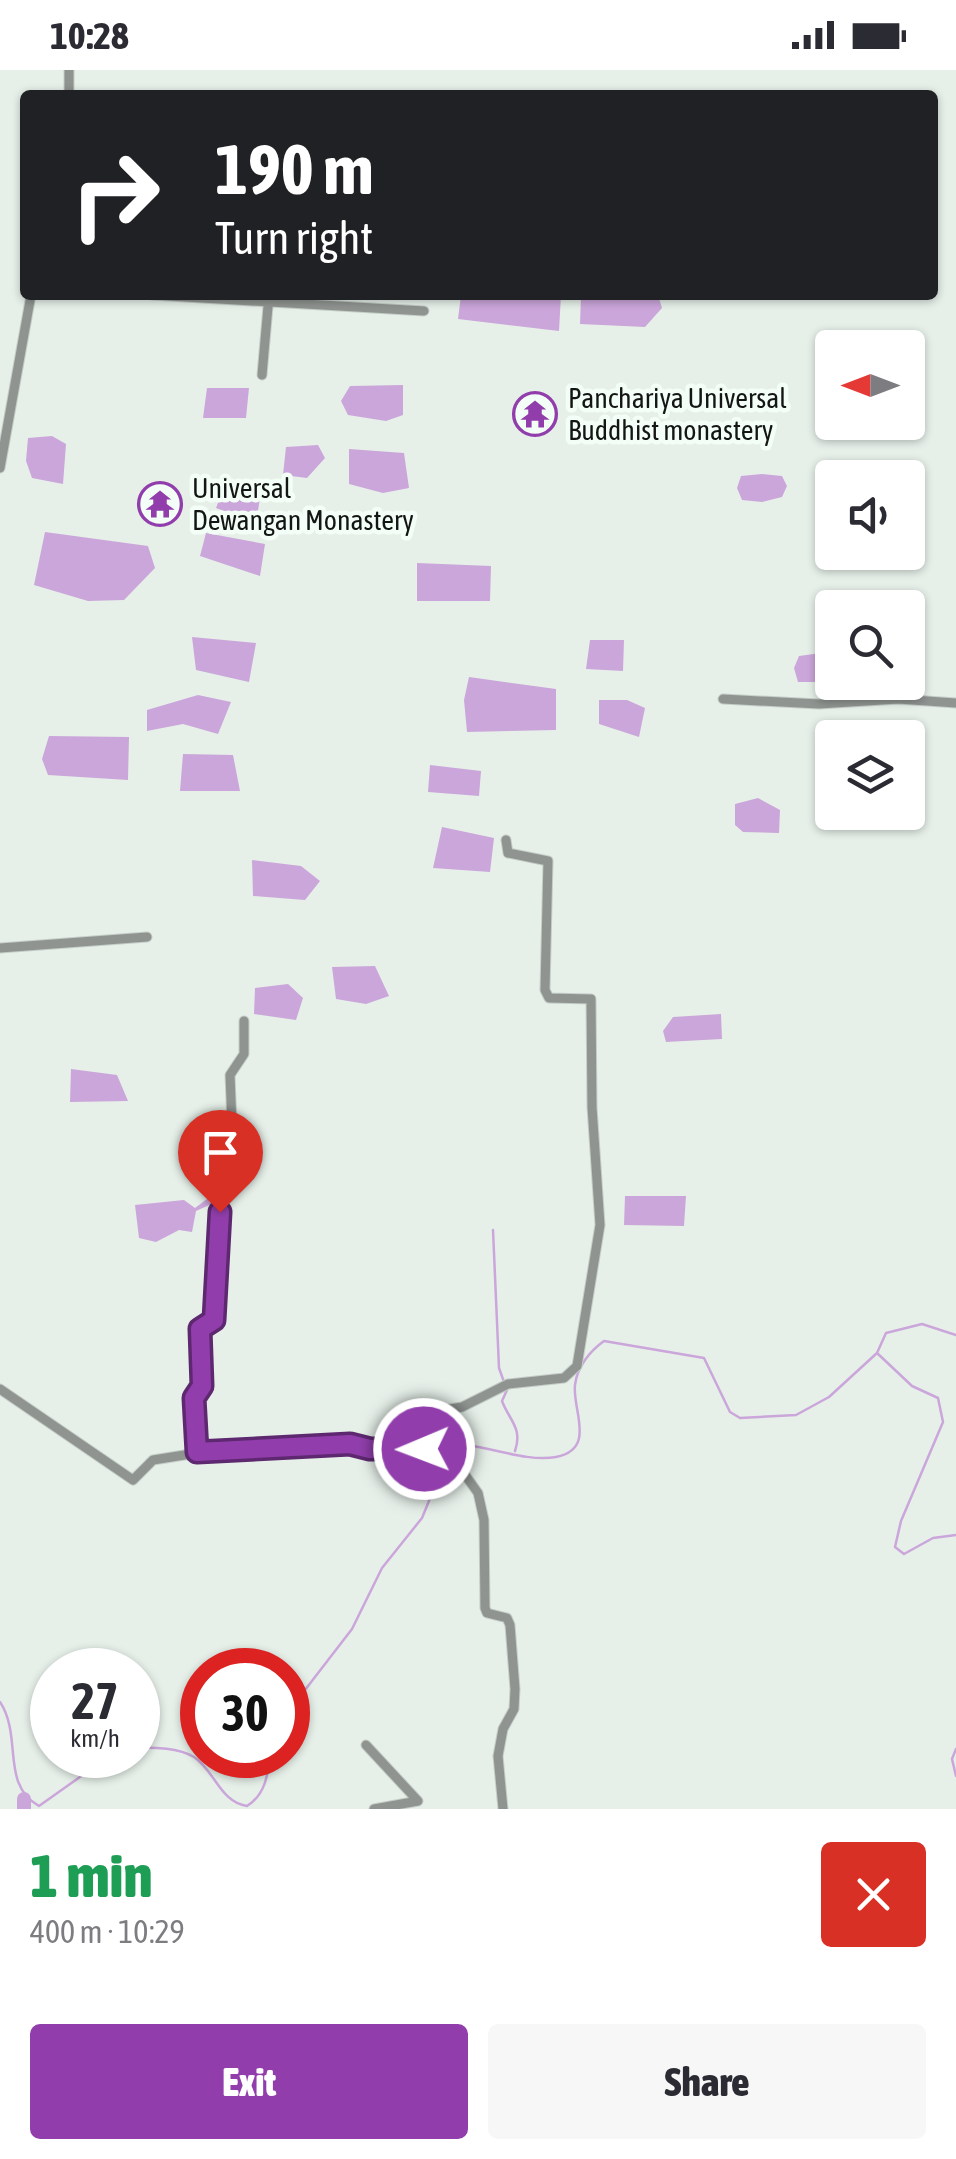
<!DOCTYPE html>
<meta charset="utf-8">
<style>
:root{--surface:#fff;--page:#f7f7f7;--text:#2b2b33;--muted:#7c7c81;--accent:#913eac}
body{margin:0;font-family:"Asap Condensed",sans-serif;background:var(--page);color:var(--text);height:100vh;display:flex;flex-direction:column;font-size:38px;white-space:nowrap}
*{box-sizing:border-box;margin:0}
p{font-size:32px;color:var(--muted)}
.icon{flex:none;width:55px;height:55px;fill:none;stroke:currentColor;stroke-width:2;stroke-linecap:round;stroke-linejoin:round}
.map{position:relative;height:1739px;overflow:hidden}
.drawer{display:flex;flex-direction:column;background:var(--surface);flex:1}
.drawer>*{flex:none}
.guide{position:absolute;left:20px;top:20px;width:918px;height:210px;border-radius:10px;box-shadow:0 2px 8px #0004;background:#202124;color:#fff;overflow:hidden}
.needle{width:65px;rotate:270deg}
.controls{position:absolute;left:815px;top:260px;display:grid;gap:20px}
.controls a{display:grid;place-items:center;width:110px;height:110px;border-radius:10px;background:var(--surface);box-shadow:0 2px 8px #0004;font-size:50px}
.speed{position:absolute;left:30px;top:1578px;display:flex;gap:20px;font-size:50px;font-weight:700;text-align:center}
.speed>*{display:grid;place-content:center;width:130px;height:130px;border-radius:50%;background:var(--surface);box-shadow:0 2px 8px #0004;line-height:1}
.speed small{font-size:25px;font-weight:400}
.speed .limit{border:15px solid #d22;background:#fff;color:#111}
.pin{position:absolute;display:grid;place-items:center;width:85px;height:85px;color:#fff;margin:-102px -42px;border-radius:50% 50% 50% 0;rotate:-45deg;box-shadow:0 0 10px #0007}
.pin .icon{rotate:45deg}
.me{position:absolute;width:110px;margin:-55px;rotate:269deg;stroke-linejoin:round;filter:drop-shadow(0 0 8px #0008)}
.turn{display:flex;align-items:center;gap:35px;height:210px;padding:0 30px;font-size:45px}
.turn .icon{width:130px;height:130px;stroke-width:2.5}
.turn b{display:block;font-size:70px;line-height:85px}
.round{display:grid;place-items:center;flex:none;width:105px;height:105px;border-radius:10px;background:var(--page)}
.overview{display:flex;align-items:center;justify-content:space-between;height:170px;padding:0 30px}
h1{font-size:60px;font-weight:800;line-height:75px;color:#1e9e55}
.cta{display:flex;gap:20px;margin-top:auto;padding:20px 30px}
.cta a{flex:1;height:115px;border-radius:10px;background:var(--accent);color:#fff;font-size:40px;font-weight:800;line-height:115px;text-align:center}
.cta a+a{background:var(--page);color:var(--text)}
.status{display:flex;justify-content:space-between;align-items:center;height:70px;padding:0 50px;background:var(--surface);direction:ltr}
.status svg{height:28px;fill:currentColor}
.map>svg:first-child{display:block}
</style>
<div class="status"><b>10:28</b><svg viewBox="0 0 49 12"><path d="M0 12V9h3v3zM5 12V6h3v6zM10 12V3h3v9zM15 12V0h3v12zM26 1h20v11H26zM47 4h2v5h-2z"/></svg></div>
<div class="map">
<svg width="956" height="1739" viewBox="0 0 956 1739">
<rect width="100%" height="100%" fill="#e6f0e9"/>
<!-- water -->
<path fill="#cba6da" d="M461,225h100l-2,36 -101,-12z
M581,225h77l4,13 -17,19 -65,-3z
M403,315v30l-17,6 -38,-6 -7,-14 9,-15z
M207,318h42l-3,30h-43z
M52,366l14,8 -3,40 -31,-6 -6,-17 2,-23z
M318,375l7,13 -18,20 -24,-3 3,-28z
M349,379l55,4 5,35 -26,5 -34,-9z
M762,404l20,2 5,10 -5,11 -20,5 -20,-2 -5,-12 4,-12z
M226,412l34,15 -3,21 -17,-1 -24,-9z
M45,462l103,14 7,22 -31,32 -36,1 -54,-16z
M206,463l59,11 -5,32 -60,-20z
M417,493l74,3 -1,35h-73z
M192,567l64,6 -7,39 -53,-12z
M590,570h34l-1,31 -37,-2z
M821,583l11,2v27h-34l-4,-14 5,-12z
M469,607l87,12v41l-89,2 -3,-32z
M198,625l33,7 -13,32 -35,-10 -36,7v-21z
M599,630h28l18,8 -6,29 -40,-13z
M49,666l80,1 -1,43 -80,-5 -6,-16z
M183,684l50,1 7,36h-60z
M430,695l51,6 -2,25 -51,-4z
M758,728l22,12 -1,23 -36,-1 -8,-7v-21z
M442,757l52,11 -4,34 -57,-4z
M252,790l49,6 19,15 -15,19 -52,-4z
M375,896l14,30 -23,8 -30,-5 -4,-32z
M288,914l15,14 -7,22 -42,-6 1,-26z
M721,944l1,25 -56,3 -3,-11 10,-14z
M71,999l46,6 11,26 -58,1z
M625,1126h61l-2,30 -60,-1z
M207,1129l9,3 -20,9 -4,21 -13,-2 -23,12 -17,-4 -4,-33 49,-5 11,8z"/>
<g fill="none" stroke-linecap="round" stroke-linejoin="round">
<!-- stream -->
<path stroke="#cba6da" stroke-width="2.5" d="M493,1160l6,138 5,14
M877,1283l35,33 26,12 5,24 -42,99 -6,26 9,7 29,-16 23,-3
M507,1320l-5,11c7,19 21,27 13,50
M448,1373c33,0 77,20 108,14 41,-8 16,-47 19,-72 2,-18 15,-34 29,-44l100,17 26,54 10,6 56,-3 33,-18 48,-44 9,-20 36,-9 34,11
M0,1632c23,35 0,82 39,104l72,-51
M288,1642l64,-83 30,-61 40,-50 9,-22v-26l11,-22
M138,1678c16,-1 41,0 56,9 21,14 26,45 53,49 18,-11 21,-31 23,-51
M956,1679l-4,10 4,17"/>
<!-- river -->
<path stroke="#cba6da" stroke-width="14" d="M24,1739v-10"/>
<!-- minor casing -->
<g stroke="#c4cdc7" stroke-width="11">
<path id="minor" d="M69,25v-25
M152,225l272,16
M262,305l7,-80
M0,398l31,-173
M723,629l96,5 79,-5 58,4
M0,878l147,-11
M0,1319l133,91 20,-20 44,-7 152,-9 21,5h54l3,-36 35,-6 46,-23 56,-6 13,-12 23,-141 -8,-118 -1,-108 -42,-1 -4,-8 3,-129 -40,-8 -2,-13
M426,1377l13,-9 39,55 6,27 1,88 2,5 20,5 3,7 5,64 -1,20 -11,20 -5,27 5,53
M197,1383l-3,-55 7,-12 -1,-57 14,-9 6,-108 13,-63 -3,-74 14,-21v-33
M366,1675l52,56 -44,8"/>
</g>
<!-- minor -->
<use href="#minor" stroke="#909491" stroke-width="9"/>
</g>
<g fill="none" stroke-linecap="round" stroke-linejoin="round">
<!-- route casing -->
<g stroke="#5e2870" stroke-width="25">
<path id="route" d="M220,1142l-6,108 -14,9 2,57 -8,12 3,54 153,-8 20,5h54"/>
</g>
<!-- route -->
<use href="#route" stroke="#913eac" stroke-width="18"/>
</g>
<!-- icons -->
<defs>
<g id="temple-ring" transform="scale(2.25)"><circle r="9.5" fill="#f3fef6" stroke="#913eac" stroke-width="1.5"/><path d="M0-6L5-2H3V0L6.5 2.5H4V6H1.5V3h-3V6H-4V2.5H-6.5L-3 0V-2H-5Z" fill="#913eac"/></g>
</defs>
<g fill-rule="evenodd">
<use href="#temple-ring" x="535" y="344"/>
<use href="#temple-ring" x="160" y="434"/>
</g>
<g text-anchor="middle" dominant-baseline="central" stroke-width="9" stroke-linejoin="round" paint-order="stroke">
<!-- poi labels -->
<g font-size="28" fill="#131614" stroke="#f3fef6" text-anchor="start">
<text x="568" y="328">Panchariya Universal<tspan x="568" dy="32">Buddhist monastery</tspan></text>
<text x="192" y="418">Universal<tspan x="192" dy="32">Dewangan Monastery</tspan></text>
</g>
</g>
</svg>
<div class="controls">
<a><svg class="needle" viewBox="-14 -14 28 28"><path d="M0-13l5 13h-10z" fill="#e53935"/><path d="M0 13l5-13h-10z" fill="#7c7c81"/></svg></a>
<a><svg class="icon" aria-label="sound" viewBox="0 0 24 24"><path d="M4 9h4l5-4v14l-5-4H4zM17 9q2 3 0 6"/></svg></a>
<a><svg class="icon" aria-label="search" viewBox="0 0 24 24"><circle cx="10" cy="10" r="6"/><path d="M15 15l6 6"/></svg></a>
<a><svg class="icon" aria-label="layers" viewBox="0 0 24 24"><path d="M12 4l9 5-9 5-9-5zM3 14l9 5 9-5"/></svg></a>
</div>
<div class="speed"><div>27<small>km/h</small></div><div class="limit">30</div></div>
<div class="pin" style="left:220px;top:1142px;background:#d93025"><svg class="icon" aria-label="arrive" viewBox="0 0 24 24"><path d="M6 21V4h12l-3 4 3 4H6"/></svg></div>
<svg class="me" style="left:424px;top:1379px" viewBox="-20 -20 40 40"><circle r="17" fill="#913eac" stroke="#fff" stroke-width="3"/><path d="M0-11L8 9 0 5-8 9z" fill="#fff"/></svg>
<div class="guide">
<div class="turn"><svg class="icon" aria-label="right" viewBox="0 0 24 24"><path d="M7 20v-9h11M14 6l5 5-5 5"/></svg><div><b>190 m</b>Turn right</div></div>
</div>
</div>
<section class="drawer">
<div class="overview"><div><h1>1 min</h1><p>400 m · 10:29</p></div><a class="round" style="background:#d93025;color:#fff"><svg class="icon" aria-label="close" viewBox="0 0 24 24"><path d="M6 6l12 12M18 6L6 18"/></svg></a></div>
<div class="cta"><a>Exit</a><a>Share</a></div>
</section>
